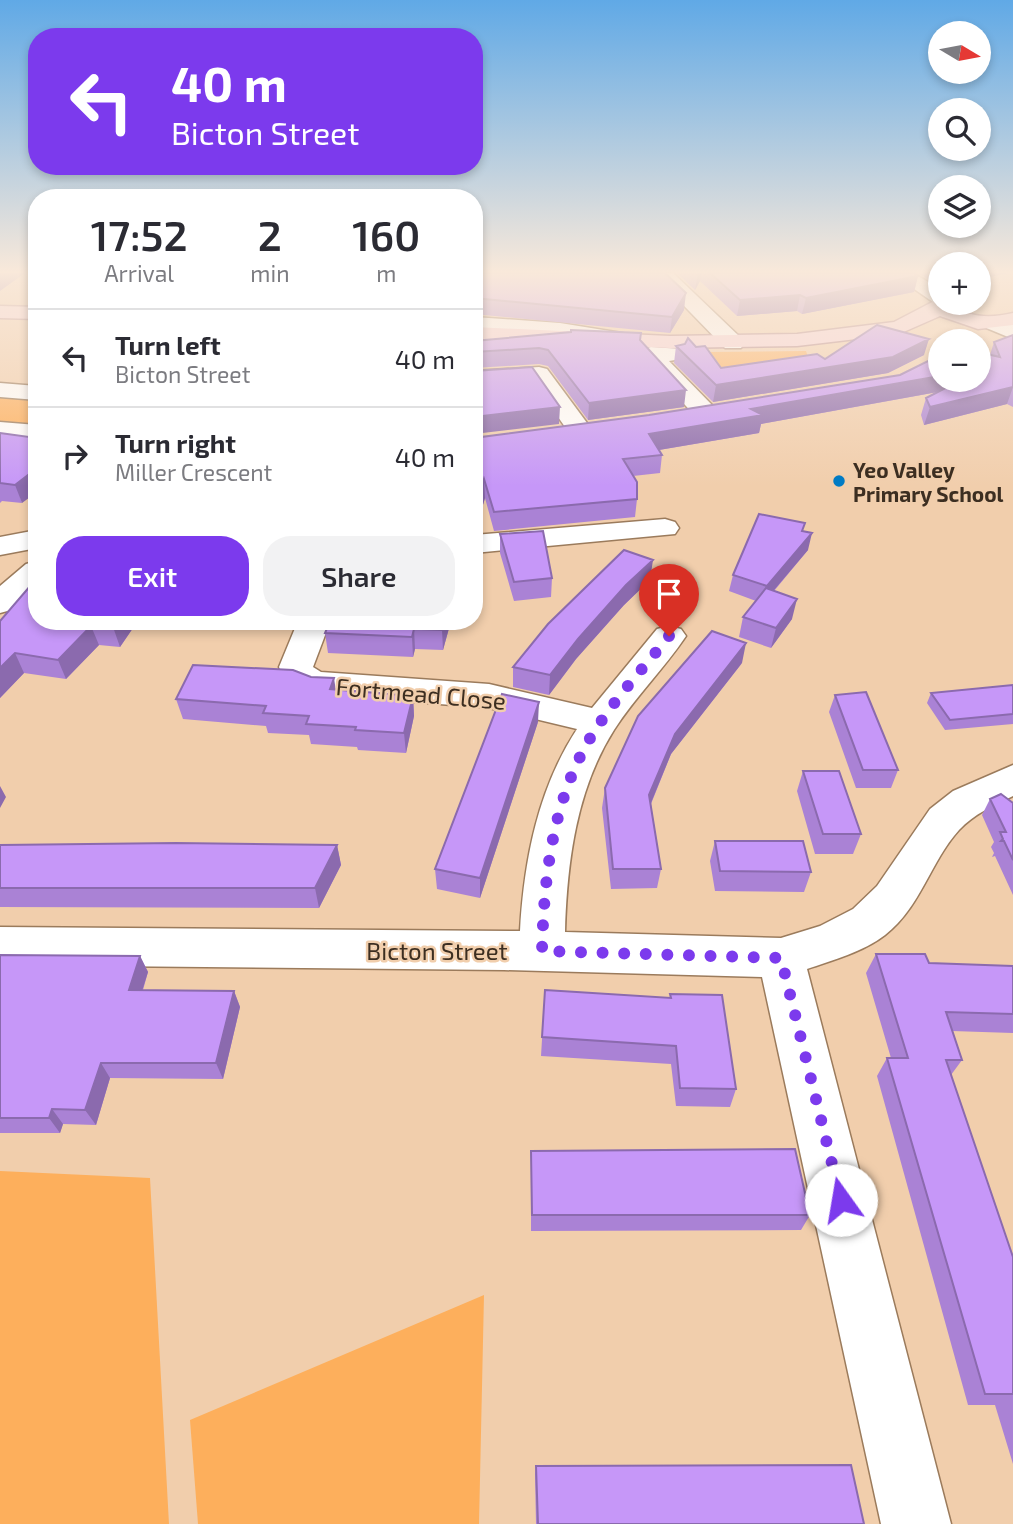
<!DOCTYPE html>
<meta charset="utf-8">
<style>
:root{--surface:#fff;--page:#f2f2f3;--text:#2b2b33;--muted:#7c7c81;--line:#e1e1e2;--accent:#7c3aed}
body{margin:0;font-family:"Exo 2",sans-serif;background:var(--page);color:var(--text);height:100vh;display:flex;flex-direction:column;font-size:26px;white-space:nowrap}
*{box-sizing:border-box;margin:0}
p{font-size:23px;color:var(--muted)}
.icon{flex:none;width:38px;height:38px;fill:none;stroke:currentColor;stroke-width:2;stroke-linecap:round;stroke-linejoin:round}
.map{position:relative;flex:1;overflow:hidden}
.details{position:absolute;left:28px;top:189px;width:455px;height:441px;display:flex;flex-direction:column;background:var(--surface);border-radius:28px;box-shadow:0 4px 10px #0003}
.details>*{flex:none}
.hud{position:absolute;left:28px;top:28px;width:455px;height:147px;border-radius:28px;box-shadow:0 4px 10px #0003;background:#7c3aed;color:#fff;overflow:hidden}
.needle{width:46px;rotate:100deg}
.fabs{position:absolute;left:928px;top:21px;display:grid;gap:14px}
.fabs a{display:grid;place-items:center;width:63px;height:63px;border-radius:50%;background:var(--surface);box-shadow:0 4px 10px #0003;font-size:35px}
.pin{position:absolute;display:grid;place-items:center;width:60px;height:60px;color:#fff;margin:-72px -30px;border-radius:50% 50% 50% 0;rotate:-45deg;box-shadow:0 0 7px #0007}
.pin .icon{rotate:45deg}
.me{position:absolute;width:77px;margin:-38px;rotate:347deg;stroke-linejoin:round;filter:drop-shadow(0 0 5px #0008)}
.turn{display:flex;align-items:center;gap:24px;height:147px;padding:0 28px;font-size:32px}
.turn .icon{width:91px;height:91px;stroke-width:2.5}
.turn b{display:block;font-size:49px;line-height:60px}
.eta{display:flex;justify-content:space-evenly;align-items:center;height:119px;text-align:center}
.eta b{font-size:42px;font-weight:600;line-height:49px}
.primary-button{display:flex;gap:14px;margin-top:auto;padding:14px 28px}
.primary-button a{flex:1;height:80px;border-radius:28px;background:var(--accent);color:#fff;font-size:28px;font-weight:600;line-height:80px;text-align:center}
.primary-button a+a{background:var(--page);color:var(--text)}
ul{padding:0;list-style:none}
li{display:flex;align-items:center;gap:21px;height:98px;padding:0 28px;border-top:2px solid var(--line)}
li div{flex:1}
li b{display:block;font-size:26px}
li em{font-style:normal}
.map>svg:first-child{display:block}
</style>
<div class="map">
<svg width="1013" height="1524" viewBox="0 0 1013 1524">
<rect width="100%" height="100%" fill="#f1ceac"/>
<!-- green -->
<path fill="#fdaf5c" d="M806,351l4,12 -83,15 -19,-26z
M0,390l37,3v40l-37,-4z
M0,1171l150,7 19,346h-169z
M484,1295l-5,229h-281l-8,-104z"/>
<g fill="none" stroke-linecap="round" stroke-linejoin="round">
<!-- minor casing -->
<g stroke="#9b7b5c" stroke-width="3">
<path id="minor" d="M656,273h17l68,65 3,5 -3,5h-16l-68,-70z
M891,273h22l27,16v14h4l-11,-1z
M474,317l86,6 62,10 7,2 4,4 -4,4 -7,2 -62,-10 -86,-6z
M991,317l22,8v14l-29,-12 -3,-4 3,-4z
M651,347l30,2 3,5 -3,5 -12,2 45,46 3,5 -3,5 -9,2 -9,-2 -53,-58 -3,-5 3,-5z
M539,367l8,2 43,58 3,5 -3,5 -9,2 -9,-2 -39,-56 -59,4v-14z
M0,383l37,3v14l-37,-3z
M0,422l37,3v15l-37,-4z
M665,519l10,3 4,6 -4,6 -201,19v-18z
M37,530v18l-37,7v-18z
M37,561v26l-26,23 -11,3v-27l26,-22z
M298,621l32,1 -17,45 8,5 168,12 103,24 65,-79 12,-3 12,3 5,7c-22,33 -51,61 -72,94 -38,60 -47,133 -49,202l216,6 39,-12 33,-17 24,-23 53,-77 23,-18 60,-26v31c-19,9 -39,18 -54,34 -29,32 -38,77 -74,105 -22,17 -52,25 -78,34l144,555h-70l-119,-547 -258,-7 -504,-5v-38l520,4c4,-71 18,-142 57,-202l-88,-21 -174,-14c-18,-5 -29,-9 -36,-27z"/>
</g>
<!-- major casing -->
<g stroke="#b38689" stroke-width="3">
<path id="major" d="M940,298v5h14v4c19,11 38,11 59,6v12l-35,4 -38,-13 -41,18 -102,12 -127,2 -196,-9v-12l196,9 127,-2 97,-12z
M0,306l37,1v12l-37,-1z"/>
</g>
<!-- minor -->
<use href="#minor" fill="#fff" fill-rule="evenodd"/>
<!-- major -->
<use href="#major" fill="#f8d3da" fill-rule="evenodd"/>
</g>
<!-- wall -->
<path fill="#aa82d5" d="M474,273l210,37 -14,23 -196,-19z
M677,273h237l4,3 -4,16 -112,22 -5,-3 -60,5 -37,-35 -5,9z
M918,273h22v13z
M641,333v8l43,66 -96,13 -40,-54 -9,-2 -65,4v-27z
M1013,335v72l-6,-3 -83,21 -3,-10 5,-17 12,-6 -177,32 -2,9 -100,17 3,5 -2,18 -27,3 4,23 -2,18 -141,14 -9,-33 -10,34 -1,-94 175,-23 251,-40 90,-20 4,-13z
M676,346l20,1 25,21 104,-9 99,-4 -36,18 -175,29 -39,-39z
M0,433l22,70 -20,-2 -2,2z
M803,531l5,19 -34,41 18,28 -21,29 -32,-11 4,-20 13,-16 -27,-10 4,-16z
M500,534l52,44 -1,19 -37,4 -14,-48z
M650,580l-26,25 -48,54 -27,36 -36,-8v-20z
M0,621h149l-1,5 -15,2 -13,19 -21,-2 -33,34 -42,-6 -24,25z
M330,621h121l-8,29 -28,-1 -2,8 -85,-4 -3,-20z
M742,663l-71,91 -20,50 10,65 -4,19 -46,1 -9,-81 3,-20z
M1013,685v39l-68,6 -18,-27 4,-10z
M336,689l77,7 1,20 -8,37 -48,-3 -1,-3 -46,-3 -2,-9 -41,-2 -2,-7 -83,-7 -7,-20z
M835,695l63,75 -7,18h-35l-27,-76z
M538,722l-58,176 -43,-9 -2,-20z
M803,771l58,63 -8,20h-38l-18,-63z
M990,799l23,4v92l-18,-39 -3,1 2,-4 -3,-6 3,-5 -12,-27z
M715,841l96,31 -7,20 -89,-1 -5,-30z
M0,845h337l4,20 -22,43 -319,-1z
M876,954l53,9 84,3v67l-61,-2 10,29 -11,15 62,182v207l-18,-59h-27l-91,-329 10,-18h4l-25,-85z
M0,955l140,1 8,16 -5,18 91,1 6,16 -17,72 -113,-1 -14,47 -33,-1 -3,9h-60z
M545,990l125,8v-4l66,95 -6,18 -54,-1 -5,-42 -130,-8z
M531,1151l279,64 -9,15 -270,1z
M536,1466l328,58h-328l-1,-50z"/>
<!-- shaded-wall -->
<path fill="#8b6aae" d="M0,273h25l-25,18z
M698,273h3l-1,8 -5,9z
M978,273h32l-32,6z
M918,276l-4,16 -112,22 4,-16z
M686,293l-2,17 -14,23 2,-16z
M800,295l-3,16 -60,5 3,-16z
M929,339l-5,16 -36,18 -175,29 3,-17z
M940,376v4h38l-2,5 -215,39 -2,9 -112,19 2,-18 102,-25z
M1013,387l-6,17 -83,21 6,-18z
M686,390l-2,17 -96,13 1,-17z
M560,407l-1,17 -85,10v-17z
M37,468v24l-15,11 -7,-18z
M484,479l1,19 -10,34 -1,1v-19z
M812,533l-4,17 -45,53 4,-17z
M653,560l-3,20 -26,25 -48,54 -27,36 1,-20 28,-36 48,-54z
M797,599l-5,20 -21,29 5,-20z
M117,621h14l2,7 -13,19 -7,-20z
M445,621h6l-8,29 -1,-20z
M91,626l8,19 -33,34 -8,-19z
M414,629l1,20 -2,8 -1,-20z
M746,643l-4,20 -71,91 -25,61 3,-20 26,-61z
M15,653l9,20 -24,25v-30z
M334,678l3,20 -7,-9z
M413,696l1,20 -8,37 -2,-20z
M539,702l-1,20 -58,176v-20z
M0,786l6,11 -6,11z
M337,845l4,20 -22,43 -4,-20z
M140,956l8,16 -11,35 -8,-17z
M234,991l6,16 -17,72 -7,-16z
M101,1063l9,15 -14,47 -11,-15z
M52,1109l11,15 -3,9 -11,-15z"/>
<!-- building -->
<path fill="#c697f8" stroke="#8b6aae" stroke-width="2" d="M474,273h191l21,20 -14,24 -198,-19z
M710,273h204l4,3 -112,22 -6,-3 -60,5z
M877,325l52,14 -36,18 -177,28 -40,-39 9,-2 3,-6 8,9 9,-1 16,22 96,-14 8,5z
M571,330l70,3 -1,7 46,50 -97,13 -41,-53 -9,-2 -65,4v-11l97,-9z
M1013,335v52l-83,20 -4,-9 35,-18h17v-10l4,-2 -4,1v-17l22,5 -6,-15z
M940,355v21l-189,33 12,6 -114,19 13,21 -39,4 14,23v17l-143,13 -10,-33 -10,35v-76l175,-23 251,-40z
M532,367l28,40 -86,10v-46z
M0,433l37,5v30l-22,17 -15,-2z
M759,514l46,9 -3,8 10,2 -45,53 -34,-11z
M543,531l9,47 -38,4 -14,-48z
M624,550l29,10 -27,25 -48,54 -28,36 -37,-8 35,-43z
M37,578v43h80l-4,6 -22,-1 -33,34 -43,-7 -15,15v-47z
M766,588l31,11 -21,29 -33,-11z
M330,621h115l-3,9 -28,-1 -2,8 -87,-4z
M712,631l34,12 -71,91 -26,61 12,74h-48l-8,-81 33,-72z
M193,665l100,5 18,7 23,1 -4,11 83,7 -9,37 -49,-3 1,-3 -50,-3 3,-8 -46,-3 3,-7 -90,-7z
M1013,685v29l-63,6 -19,-27z
M866,692l32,78h-35l-28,-75z
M502,694l37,8 -59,176 -45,-9z
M803,771h36l22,63h-38z
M1001,794l12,9v57l-9,-19h-3l2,-2 -3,-7h6l-16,-33z
M715,841h88l8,31 -91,-1z
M176,843l161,2 -22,43h-315v-43z
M876,954h49l4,9 84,3v48l-67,-2 16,48h-16l67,197v137h-28l-98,-336h21z
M0,955l140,1 -11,34 105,1 -18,72h-115l-16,47 -33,-1 -3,9h-49z
M545,990l126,8 -1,-4 52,1 14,94 -56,-1 -4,-42 -134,-9z
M795,1149l15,66h-278l-1,-64z
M851,1465l13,59h-326l-2,-58z"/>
<!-- sky -->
<linearGradient id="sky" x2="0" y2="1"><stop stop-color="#60a9e6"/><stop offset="0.56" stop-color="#f9e9da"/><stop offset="1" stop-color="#f9e9da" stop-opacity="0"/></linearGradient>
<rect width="1013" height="486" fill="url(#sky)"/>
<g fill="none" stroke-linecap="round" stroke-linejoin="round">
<!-- route -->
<path stroke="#7c3aed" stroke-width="12" stroke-dasharray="0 21.6" d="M669,636c-22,28 -47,55 -67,84 -48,67 -58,151 -60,231l239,7 60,242"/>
</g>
<!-- markers -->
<circle fill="#007bc4" stroke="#f1ceac" stroke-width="2.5" cx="839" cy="481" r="7"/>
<g text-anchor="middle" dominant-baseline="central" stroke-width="5" stroke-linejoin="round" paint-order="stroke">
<!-- far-poi labels -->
<g font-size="21" font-weight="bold" fill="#3c2e21" stroke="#f1ceac" text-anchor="start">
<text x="853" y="469">Yeo Valley<tspan x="853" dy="24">Primary School</tspan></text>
</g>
<!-- street labels -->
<g font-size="24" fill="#3c2e21" stroke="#f1ceac">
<text transform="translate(421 693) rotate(5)">Fortmead Close</text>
<text x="437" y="950">Bicton Street</text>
</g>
</g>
</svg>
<div class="fabs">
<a><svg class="needle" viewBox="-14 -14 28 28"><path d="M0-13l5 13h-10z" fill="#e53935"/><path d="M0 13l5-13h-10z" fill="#7c7c81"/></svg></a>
<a><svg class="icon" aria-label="search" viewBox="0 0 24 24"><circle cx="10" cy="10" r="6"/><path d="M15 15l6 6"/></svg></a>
<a><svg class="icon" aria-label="layers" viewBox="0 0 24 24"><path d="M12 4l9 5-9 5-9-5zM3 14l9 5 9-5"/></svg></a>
<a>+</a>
<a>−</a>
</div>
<div class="pin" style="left:669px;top:636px;background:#d93025"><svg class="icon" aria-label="arrive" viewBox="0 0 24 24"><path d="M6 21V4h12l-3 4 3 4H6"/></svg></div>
<svg class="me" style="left:841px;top:1200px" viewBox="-20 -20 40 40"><circle r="19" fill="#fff"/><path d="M0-13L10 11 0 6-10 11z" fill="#7c3aed"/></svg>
<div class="hud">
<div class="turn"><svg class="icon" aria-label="left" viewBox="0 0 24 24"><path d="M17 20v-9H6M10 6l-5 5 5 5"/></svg><div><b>40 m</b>Bicton Street</div></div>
</div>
<section class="details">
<div class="eta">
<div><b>17:52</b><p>Arrival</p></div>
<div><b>2</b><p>min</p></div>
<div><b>160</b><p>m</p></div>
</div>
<ul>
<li><svg class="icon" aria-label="left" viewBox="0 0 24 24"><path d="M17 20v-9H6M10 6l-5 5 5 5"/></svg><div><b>Turn left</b><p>Bicton Street</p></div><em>40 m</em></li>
<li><svg class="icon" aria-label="right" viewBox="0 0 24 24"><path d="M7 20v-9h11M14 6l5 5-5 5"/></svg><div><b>Turn right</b><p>Miller Crescent</p></div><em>40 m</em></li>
</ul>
<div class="primary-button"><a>Exit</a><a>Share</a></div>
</section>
</div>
